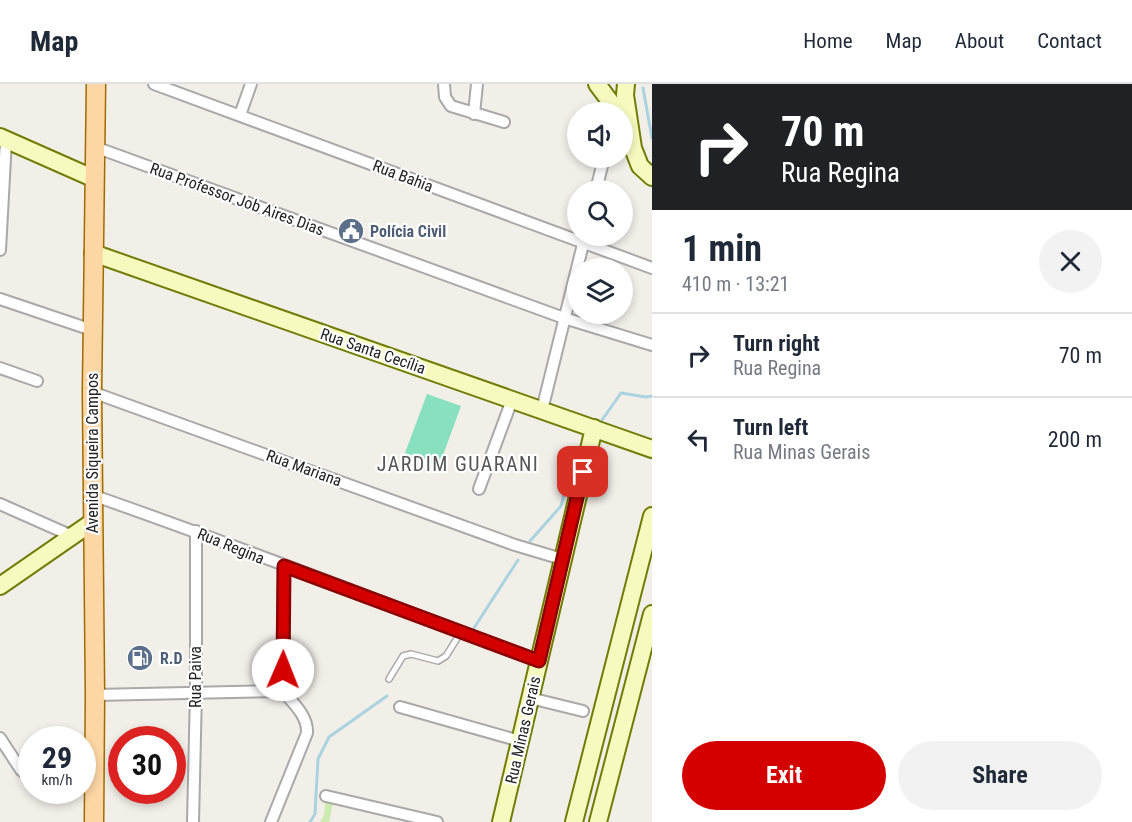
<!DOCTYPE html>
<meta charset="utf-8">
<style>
:root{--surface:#fff;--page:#f2f2f3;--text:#1f2937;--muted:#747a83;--line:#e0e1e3;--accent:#d40000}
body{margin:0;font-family:"Roboto Condensed",sans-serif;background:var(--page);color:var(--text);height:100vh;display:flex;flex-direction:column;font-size:22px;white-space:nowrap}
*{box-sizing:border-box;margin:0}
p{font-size:20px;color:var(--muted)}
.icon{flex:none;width:33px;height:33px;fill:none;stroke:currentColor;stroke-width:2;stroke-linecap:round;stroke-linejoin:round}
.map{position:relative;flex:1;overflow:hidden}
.sheet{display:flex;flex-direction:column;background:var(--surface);width:480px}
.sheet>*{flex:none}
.banner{background:#202124;color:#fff;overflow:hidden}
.buttons{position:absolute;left:567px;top:18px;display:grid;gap:12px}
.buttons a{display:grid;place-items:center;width:66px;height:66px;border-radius:50%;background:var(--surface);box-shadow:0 3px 9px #0003;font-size:30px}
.speed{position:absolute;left:18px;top:642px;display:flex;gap:12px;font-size:30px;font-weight:700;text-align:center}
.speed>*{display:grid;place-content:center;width:78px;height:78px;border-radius:50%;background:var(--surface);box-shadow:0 3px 9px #0003;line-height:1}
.speed small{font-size:15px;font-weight:400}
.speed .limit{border:9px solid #d22;background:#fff;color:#111}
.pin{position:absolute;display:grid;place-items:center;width:51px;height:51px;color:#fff;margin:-26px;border-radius:12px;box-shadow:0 3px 9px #0006}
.me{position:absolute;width:66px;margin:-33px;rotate:1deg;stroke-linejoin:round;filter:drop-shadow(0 0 4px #0008)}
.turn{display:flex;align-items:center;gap:21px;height:126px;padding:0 30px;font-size:27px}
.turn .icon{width:78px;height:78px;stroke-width:2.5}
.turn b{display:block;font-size:42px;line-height:51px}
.round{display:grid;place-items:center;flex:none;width:63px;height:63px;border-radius:32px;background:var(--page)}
.head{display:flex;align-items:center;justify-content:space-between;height:102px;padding:0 30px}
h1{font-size:36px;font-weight:700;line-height:45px}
.primary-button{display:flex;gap:12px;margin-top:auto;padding:12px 30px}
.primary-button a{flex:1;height:69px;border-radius:36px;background:var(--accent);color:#fff;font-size:24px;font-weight:700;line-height:69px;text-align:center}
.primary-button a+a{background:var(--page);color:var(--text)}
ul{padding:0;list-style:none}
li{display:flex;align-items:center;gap:18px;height:84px;padding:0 30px;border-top:2px solid var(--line)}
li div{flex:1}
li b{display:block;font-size:22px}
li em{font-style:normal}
header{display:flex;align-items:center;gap:36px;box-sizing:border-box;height:84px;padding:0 30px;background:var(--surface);border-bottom:2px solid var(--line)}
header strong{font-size:28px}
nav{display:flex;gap:33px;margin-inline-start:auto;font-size:21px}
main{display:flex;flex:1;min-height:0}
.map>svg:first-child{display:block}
</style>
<header>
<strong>Map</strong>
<nav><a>Home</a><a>Map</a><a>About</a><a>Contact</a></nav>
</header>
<main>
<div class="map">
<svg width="652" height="738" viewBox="0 0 652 738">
<rect width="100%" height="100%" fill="#f2efe9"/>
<!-- grass -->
<path fill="#cdebb0" d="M326,712l8,4 -5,22h-9l4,-7z"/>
<!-- pitch -->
<path fill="#88e0be" d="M427,310l34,12 -22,60 -34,-13z"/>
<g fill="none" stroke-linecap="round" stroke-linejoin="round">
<!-- stream -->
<path stroke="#aad3df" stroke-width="3" d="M643,4l9,50
M602,336l19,-27 25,4 6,-1
M530,457l31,-35 14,-52
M474,544l44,-68
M310,738l5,-8 3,-55 11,-22 58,-41"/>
<!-- lane casing -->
<g stroke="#a9a9a9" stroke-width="8">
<path id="lane" d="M389,595l14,-23 8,-2 27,7 8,-5 15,-24"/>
</g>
<!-- street casing -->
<g stroke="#a9a9a9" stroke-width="14">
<path id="street" d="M154,0l498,184
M444,0l1,13 6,9 53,16
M474,30l3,-30
M240,31l11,-31
M95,63l469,171 88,27
M596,106l8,-32
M0,166l6,-110
M0,215l92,31
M0,284l37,13
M92,308l423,153 47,14
M542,326l43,-174
M479,405l33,-89
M92,411c150,52 298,111 447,166
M0,420l72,32
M283,607l1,-125
M95,611l188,-4
M530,614l53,13
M400,623l120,34
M0,654l21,32 11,8
M326,712l111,26
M193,738l3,-130v-161
M271,738l36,-89c1,-17 -14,-30 -24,-42"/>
</g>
<!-- secondary casing -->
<g stroke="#707d05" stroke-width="20">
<path id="secondary" d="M597,0l21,28
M626,0l-1,11 8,53
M0,53l95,42
M629,54l11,28 12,11
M93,169l559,196
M0,502l91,-63
M501,738l93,-394
M574,738l78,-306
M598,738l54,-208"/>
</g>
<!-- primary casing -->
<g stroke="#a06b00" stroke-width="21">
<path id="primary" d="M94,738l1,-127 -3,-303 4,-308"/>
</g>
<!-- lane -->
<use href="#lane" stroke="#fff" stroke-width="5"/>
<!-- street -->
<use href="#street" stroke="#fff" stroke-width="10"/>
<!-- secondary -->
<use href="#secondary" stroke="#f7fabf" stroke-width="16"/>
<!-- primary -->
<use href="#primary" stroke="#fcd6a4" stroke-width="18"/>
</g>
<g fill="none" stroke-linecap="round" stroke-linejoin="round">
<!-- route casing -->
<g stroke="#8a0000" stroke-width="15">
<path id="route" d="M283,586l1,-104 255,95 44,-189"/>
</g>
<!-- route -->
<use href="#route" stroke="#d40000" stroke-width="10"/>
</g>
<!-- icons -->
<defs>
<g id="civic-disc" transform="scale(1.35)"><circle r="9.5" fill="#5c6f8a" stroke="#fff"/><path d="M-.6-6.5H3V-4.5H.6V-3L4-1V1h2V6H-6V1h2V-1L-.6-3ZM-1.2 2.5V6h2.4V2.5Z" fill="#fff"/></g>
<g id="fuel-disc" transform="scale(1.35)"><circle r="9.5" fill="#5c6f8a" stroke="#fff"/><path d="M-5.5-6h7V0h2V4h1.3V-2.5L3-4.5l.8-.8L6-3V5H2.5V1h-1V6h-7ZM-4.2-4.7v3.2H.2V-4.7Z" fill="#fff"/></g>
</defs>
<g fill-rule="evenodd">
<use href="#civic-disc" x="351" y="147"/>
<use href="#fuel-disc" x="140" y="574"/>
</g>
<g text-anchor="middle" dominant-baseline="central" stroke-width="4.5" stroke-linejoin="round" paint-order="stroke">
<!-- street labels -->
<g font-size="16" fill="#222" stroke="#fff">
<text transform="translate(403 92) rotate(21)">Rua Bahia</text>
<text transform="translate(237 115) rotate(20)">Rua Professor Job Aires Dias</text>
<text transform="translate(373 267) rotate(19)">Rua Santa Cecília</text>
<text transform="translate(92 369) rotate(-90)">Avenida Siqueira Campos</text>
<text transform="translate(304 384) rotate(20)">Rua Mariana</text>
<text transform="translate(231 462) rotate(22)">Rua Regina</text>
<text transform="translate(195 593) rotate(-90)">Rua Paiva</text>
<text transform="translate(523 646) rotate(-77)">Rua Minas Gerais</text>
</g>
<!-- service labels -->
<g font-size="16" font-weight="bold" fill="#4e5e75" stroke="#fff" text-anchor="start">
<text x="370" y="147">Polícia Civil</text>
<text x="160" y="574">R.D</text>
</g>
<!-- quarter labels -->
<g font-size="20" letter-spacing="1.5" fill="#555" stroke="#fff">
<text x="458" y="380">JARDIM GUARANI</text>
</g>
</g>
</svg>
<div class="buttons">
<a><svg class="icon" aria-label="sound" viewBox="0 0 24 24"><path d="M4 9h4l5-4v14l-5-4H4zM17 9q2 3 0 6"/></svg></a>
<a><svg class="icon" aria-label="search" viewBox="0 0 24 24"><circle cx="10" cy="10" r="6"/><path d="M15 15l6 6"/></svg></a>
<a><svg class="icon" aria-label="layers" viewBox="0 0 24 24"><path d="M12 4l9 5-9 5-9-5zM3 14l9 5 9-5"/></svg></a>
</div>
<div class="speed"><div>29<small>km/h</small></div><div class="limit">30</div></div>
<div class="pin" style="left:583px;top:388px;background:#d93025"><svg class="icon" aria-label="arrive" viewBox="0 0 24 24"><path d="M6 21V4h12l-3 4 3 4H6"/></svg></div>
<svg class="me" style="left:283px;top:586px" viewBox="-20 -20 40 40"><circle r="19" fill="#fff"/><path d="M0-13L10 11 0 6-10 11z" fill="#d40000"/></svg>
</div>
<section class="sheet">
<div class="banner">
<div class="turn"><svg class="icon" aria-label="right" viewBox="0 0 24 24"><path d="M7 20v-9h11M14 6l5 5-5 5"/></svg><div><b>70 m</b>Rua Regina</div></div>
</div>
<div class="head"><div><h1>1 min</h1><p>410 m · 13:21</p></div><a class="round"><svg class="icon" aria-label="close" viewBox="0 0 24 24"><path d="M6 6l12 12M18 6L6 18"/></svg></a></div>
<ul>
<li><svg class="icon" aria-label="right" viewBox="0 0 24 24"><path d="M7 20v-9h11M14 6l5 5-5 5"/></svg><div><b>Turn right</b><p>Rua Regina</p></div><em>70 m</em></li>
<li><svg class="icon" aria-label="left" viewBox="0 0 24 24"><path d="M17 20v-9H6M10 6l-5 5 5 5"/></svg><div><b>Turn left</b><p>Rua Minas Gerais</p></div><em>200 m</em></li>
</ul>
<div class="primary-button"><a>Exit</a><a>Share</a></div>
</section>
</main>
